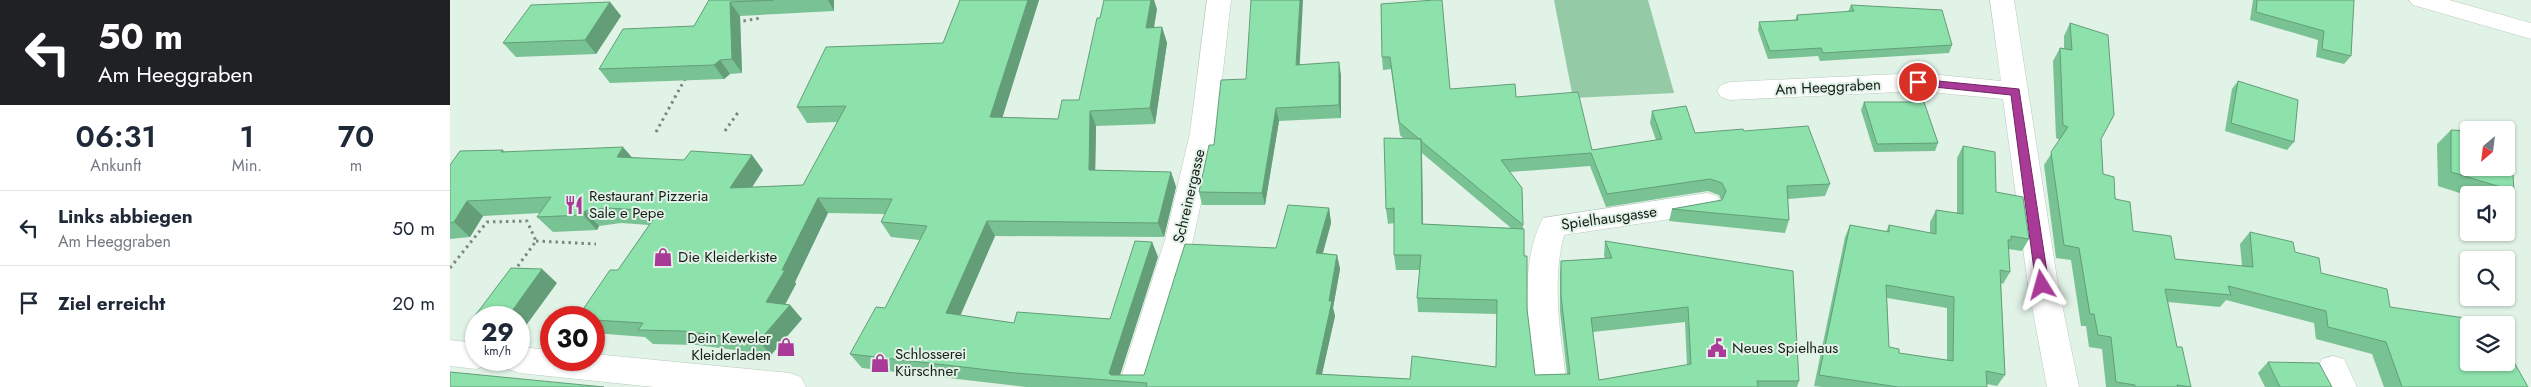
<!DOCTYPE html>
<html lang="de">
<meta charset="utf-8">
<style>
:root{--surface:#fff;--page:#f6f6f7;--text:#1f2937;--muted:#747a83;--line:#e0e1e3}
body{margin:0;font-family:Jost,sans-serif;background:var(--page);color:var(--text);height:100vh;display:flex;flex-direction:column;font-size:19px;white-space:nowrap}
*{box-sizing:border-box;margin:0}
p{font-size:16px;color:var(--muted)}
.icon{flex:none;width:28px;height:28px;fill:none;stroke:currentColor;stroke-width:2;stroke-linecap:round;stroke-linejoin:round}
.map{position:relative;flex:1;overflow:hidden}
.details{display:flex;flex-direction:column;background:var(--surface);width:450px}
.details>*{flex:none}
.banner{background:#202124;color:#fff;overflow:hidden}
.needle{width:32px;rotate:208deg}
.controls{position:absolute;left:2010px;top:121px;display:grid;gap:10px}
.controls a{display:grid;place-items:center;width:55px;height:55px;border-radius:5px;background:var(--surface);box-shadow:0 1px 4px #0004;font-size:25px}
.speed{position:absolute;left:15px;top:306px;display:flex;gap:10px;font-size:25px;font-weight:700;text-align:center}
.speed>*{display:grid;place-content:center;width:65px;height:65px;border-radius:50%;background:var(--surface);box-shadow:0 1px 4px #0004;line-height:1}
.speed small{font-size:12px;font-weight:400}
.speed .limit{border:8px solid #d22;background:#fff;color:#111}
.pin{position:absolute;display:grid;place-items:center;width:42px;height:42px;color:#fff;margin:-21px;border:2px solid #fff;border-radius:50%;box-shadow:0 1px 5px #0007}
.me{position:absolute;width:55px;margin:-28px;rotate:352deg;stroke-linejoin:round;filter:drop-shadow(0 0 4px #0008)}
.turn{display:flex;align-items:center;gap:18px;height:105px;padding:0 15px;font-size:22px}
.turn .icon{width:65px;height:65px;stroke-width:2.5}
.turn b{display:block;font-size:35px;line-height:42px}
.eta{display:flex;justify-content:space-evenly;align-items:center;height:85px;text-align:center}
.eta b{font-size:30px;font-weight:600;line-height:35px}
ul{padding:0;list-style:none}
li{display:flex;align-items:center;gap:15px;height:75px;padding:0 15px;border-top:1px solid var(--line)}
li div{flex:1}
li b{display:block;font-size:19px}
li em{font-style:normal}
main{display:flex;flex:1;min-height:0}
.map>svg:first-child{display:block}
</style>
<main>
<section class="details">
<div class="banner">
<div class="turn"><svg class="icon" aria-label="left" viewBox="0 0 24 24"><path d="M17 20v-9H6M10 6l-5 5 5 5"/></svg><div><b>50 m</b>Am Heeggraben</div></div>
</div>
<div class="eta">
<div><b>06:31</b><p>Ankunft</p></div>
<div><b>1</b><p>Min.</p></div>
<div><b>70</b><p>m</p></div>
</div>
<ul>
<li><svg class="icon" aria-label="left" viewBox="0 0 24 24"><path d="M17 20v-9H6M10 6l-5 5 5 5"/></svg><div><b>Links abbiegen</b><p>Am Heeggraben</p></div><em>50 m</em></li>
<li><svg class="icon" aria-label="arrive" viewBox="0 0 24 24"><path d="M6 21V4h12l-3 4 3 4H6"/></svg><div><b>Ziel erreicht</b></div><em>20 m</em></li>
</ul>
</section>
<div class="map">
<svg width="2081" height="387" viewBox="0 0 2081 387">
<rect width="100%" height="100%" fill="#e1f2e6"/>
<!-- green -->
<path fill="#95caa6" d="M1104,0h94l26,93 -101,5z"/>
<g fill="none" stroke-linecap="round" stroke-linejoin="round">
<!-- street casing -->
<g stroke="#bacabe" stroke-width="1">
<path id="street" d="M757,0h24l-15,133 -23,107 -43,147h-32l47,-147 25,-107z
M1540,0h24l44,285 21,102h-32l-19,-102 -25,-186 -84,-8 -189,9 -9,-3 -4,-6 4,-6 9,-3 189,-9 82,8z
M1959,0h40l82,23v16l-118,-34z
M1257,193l10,3 4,8 -4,8 -153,23c-13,49 -3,102 3,152h-32c-5,-54 -18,-119 8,-169z
M1883,356l11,3 13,28h-32l-8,-18 5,-10z"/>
</g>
<!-- secondary casing -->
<g stroke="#bacabe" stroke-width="1">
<path id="secondary" d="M0,340l26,3v17h13l-2,5 -11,4 -26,-3z
M69,347l32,3v10h43v-6l196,19 11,4 5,10h-152l-135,-14 -11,-4 -4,-9h15z"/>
</g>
<!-- path -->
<path stroke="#7c877f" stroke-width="3" stroke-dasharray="2.5 4" stroke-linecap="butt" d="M287,22l24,-4
M275,131l14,-20
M206,132l29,-53
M86,241l60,3
M0,268l37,-46 40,-1 9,20 -21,29"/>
<!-- street -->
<use href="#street" fill="#fff" fill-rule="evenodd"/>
<!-- secondary -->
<use href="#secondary" fill="#fff" fill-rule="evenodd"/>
</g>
<!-- wall -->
<path fill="#79c293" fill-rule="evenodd" d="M259,0h125v11l-94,5 2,57 -12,1 -6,5 -114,4 -11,-14 95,-43z
M510,0h79l-37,117 56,2 21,-19 78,-91 -3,19 8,-1 5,16 -12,81 -59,2 -1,44 76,2 5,15 -12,50 -169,-1 -35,79 54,8 96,-4 42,-77 6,15 -38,118h24l132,-127 53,-40 2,15 -8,30 14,2 3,14 -7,39 2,8 -13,58 88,5 86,-12 1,-53 -79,-2 -1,-14 3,-28h-24l-2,-15v-32l-6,1 -2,-15 18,-70 -4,-4 -9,-66 -8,1 -1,-13 -1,-53 69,85 66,8 76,53 64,-10 -6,-17 2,-12 43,22 49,-2 86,53 -5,12 -37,3 1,21 -4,13 -116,-12 3,-12 49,-9 -2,-5 -11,-4 -102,16 -16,-41 -80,6 12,16 1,41 4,80 8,66 32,-1 -7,-63v-36l1,-14 44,-3 -1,-2 1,-15 194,140 -2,6h-771l-164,-19 -12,-14 35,-46 35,-68 -29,-3 -10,-15 4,-8 -57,-1 -33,69 1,2 -11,20 5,1 12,14 -31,36 -74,-10 -44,-1 -8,-7 -51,-4v-13l24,-50 31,-45 -28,-2 -22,3 -2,4 -44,2 -16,-15 3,-4 -57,3 -13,21 -20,2v-74l53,-15 2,2 127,5 131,13 -11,17 51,-2 35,-63 -31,1 -10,-16 146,-64zM972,153l89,75 -88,-4zM1235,322l2,43 -88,15 -6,-48z
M1803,0h101l-3,56 -7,8 -28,-7 2,-17 -68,-20z
M160,2l11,14 -25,38 -80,3 -13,-14z
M1401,5l101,40 -3,8 -129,8 -2,-5 -50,3 -10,-29 1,-8 36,-2 2,-5 51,-3z
M1620,23l31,116 2,35 30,57 42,28 67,7 -2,-22 10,-12 45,20 26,21 69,34 138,80h-144l-12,-33 -56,-15 -2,-16 -88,-23 -6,7 -52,-5 9,45 14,40h-85l-4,-38 -13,-2 -3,-21h-5l-10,-66 -15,-2 -12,-93 16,-25 -4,-2 -3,-77 7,-13h4v-12z
M849,64l42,11v43l-62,3 -14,84h-63l-3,-13 47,-113z
M1788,81l56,61 -7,8 -62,-19 7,-42z
M1414,102l74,41 -3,8 -61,1 -13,-42z
M2001,130l63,61 -8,7v-3l-37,1 -31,-10 -1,-42z
M1513,146l33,46 33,47 -7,12 -14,-2 2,23 -7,12 -2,-1 4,92 -8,11 -10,-2v3h-165l-8,-1 31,-149 5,-12 36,7 3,-7 41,8v-11l6,-12 21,3v-55zM1437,298l60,10v52l-48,-7 -10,-6z
M1818,362l64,25h-67l-7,-14z"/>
<!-- shaded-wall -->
<path fill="#639e78" d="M378,0h6v11z
M578,0h11l-41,132 -8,-15z
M701,0h3l3,9 -6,34 -5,-15z
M850,0h3l-4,78 -3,-13z
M160,2l11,14 -25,38 -11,-14z
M280,2l10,14 2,57 -10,-14z
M712,27l5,16 -12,81 -5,-16z
M270,60l10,14 -6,5 -10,-14z
M889,62l2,13v43l-2,-13z
M826,108l3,13 -14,84 -3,-12z
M640,111l6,15 -1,59 -6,-15z
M971,139l1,15 1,85 -1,-15z
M173,147l13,15 -19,-5z
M302,155l11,15 -21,33 -12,-15z
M721,172l5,15 -12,50 -6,-14z
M368,198l10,15 -33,69 1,2 -17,32 -13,-14z
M17,201l16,15 -13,21 -16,-15z
M879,208l2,15 -12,44 -3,-14z
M135,211l14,15 -2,4 -14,-15z
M537,221l8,15 -40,92 -9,-15z
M702,242l6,15 -40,124 -5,-1 -4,-7z
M887,255l3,14 -7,39 2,8 -16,71 -3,-13z
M92,269l15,14 -35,48 -3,-3v-10h-12z
M340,305l12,14 -31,36 -12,-14z"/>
<!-- building -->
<path fill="#8de1ab" stroke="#639e78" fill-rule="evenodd" d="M259,0h65l-44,2 2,57 -12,1 -6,5 -115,4 24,-40 71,-3z
M510,0h68l-38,117 68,2 4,-19h17l18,-82h3l4,-18h47l-5,28 16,-1 -12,81 -60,3 -1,59 82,2 -13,51 -171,-2 -41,92 68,10 3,-11 93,7 25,-78 17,1 -43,131 2,2h33l41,-131 91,4 12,-43 41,3 -13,45 21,2 -8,46h3l-16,73 94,5 2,-23 84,11 1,-67 -80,-2 4,-43h-27v-47l-8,1 -2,-71 37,1 1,85 102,5v27h3v53l8,66 35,-1 -9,-78v-35l51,-3 -7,-17 188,30 6,110h-42l1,6h-612l1,-4 -132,-10 -165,-19 26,-47 9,1 42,-82 -46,-4 11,-23 -74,-1 -36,72h3l-19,32 24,3 -31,36 -76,-10 -45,-1 5,-7 -49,-3v-2h-17l33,-48h8l41,-59 -52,-3 -22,3 -2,4 -46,2 14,-20 -84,4 -13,21 -4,1v-58l10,-14 43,-1 -2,2 122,-5 -6,10 67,3 7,-9 61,4 -22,33 73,-3 43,-79 -49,1 29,-60 117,-4zM1238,307l3,57 -92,16 -8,-62z
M801,0h49l-4,65 43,-3v43l-63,3 -14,85 -63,-1 10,-47h5l7,-65 25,-1z
M984,0h8l8,89 65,-5 1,13 62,-5 14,58 70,-11 -10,-28 34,-5 9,27 48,-4 1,2 64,-5 22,58 -43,2 2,34 -117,-11 50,-9 4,-9 -4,-8 -12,-4 -103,15 -16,-41 -90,7 21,28 1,37 -102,-84v-2h-2l-20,-17 -9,-65h-8l-1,-53z
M1807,0h97l-3,56 -29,-7 2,-18 -68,-19z
M160,2l-25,38 -82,3 28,-38z
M1401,5l91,5 10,35 -129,8 -2,-5 -51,3 -11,-29 39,-2 -1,-5 57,-4z
M1620,23l38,12 6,80 -13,24 2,35 11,3 1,22 15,3 3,29 38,5 4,23 78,8 -3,-35 43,10 2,10 24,6 2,15 66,16 3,18 102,15 2,3h-25v37h37v-14l22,39h-126l-16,-45 -58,-15 -2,-16 -98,-25 3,9 -66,-6 12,58h5l9,40 -14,-2 1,2h-43v-2l-19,-3 -5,-45 -13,-2 -4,-21h-4l-11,-66 -15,-3 -13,-93 17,-25 -5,-2 -3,-77 12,2z
M1788,81l60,19 -4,42 -63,-19z
M1414,102h60l14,41 -61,1z
M2001,130l18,1v37h37v-11l6,2 2,32 -63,-19z
M1513,146l32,6 1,40 27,5 6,42 -18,-3v4h-3l2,32 -10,-2 5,105 -19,-4 1,16h-89l-79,-12 31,-150 39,7v-7l47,9v-24l27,4zM1436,285l68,12 -1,64 -54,-8v-4l-10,-2z
M61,268l31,1 -35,49 -33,-1z
M1818,362l51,1 13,24h-52z
M0,372l154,15h-154z"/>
<!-- route -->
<path fill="#a93a97" stroke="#6e2662" d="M1468,79l101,10 30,196 -2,4h-9l-2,-4 -25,-190 -96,-10v-5z"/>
<!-- icons -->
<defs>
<g id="restaurant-bare" transform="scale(1.5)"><path d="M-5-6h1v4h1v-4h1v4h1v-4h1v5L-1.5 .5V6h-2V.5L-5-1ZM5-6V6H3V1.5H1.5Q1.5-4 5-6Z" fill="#a93a97" stroke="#e1f2e6" stroke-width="2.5" paint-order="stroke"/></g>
<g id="shop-bare" transform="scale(1.5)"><path d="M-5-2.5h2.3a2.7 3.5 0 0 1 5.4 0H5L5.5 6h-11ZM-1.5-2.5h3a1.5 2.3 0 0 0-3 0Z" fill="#a93a97" stroke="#e1f2e6" stroke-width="2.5" paint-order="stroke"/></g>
<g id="civic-bare" transform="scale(1.5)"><path d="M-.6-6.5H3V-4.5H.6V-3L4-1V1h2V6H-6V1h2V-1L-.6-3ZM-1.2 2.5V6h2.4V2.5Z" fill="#a93a97" stroke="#e1f2e6" stroke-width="2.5" paint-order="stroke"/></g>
</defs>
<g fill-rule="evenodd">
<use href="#restaurant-bare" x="124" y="205"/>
<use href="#shop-bare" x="213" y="257"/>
<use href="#shop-bare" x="336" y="347"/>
<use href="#civic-bare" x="1267" y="348"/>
<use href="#shop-bare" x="430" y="363"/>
</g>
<g text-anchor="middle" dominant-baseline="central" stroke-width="4" stroke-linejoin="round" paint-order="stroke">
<!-- street labels -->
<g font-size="15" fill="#181d19" stroke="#e1f2e6">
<text transform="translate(1378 87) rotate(-3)">Am Heeggraben</text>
<text transform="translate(739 196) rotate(-77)">Schreinergasse</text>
<text transform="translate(1159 218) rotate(-8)">Spielhausgasse</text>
</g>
<!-- poi labels -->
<g font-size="15" fill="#181d19" stroke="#e1f2e6" text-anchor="start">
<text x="139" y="196">Restaurant Pizzeria<tspan x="139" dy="17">Sale e Pepe</tspan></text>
<text x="228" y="257">Die Kleiderkiste</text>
<text x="321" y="338" text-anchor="end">Dein Keweler<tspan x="321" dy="17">Kleiderladen</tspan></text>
<text x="1282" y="348">Neues Spielhaus</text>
<text x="445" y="354">Schlosserei<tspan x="445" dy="17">Kürschner</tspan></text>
</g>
</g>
</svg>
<div class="controls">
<a><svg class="needle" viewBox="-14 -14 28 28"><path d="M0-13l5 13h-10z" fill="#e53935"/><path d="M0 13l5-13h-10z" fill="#747a83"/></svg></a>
<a><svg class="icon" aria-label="sound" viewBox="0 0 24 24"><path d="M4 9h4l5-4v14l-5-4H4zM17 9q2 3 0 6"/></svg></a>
<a><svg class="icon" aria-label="search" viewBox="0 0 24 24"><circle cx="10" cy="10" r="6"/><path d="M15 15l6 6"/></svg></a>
<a><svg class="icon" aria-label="layers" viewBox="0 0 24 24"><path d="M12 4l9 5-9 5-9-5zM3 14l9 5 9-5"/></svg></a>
</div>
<div class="speed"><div>29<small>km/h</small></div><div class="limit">30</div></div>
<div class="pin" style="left:1468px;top:82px;background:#d93025"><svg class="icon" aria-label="arrive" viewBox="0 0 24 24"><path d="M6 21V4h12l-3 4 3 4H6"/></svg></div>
<svg class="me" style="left:1592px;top:285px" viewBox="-20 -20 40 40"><path d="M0-17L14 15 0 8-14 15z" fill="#a93a97" stroke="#fff" stroke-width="4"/></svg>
</div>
</main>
